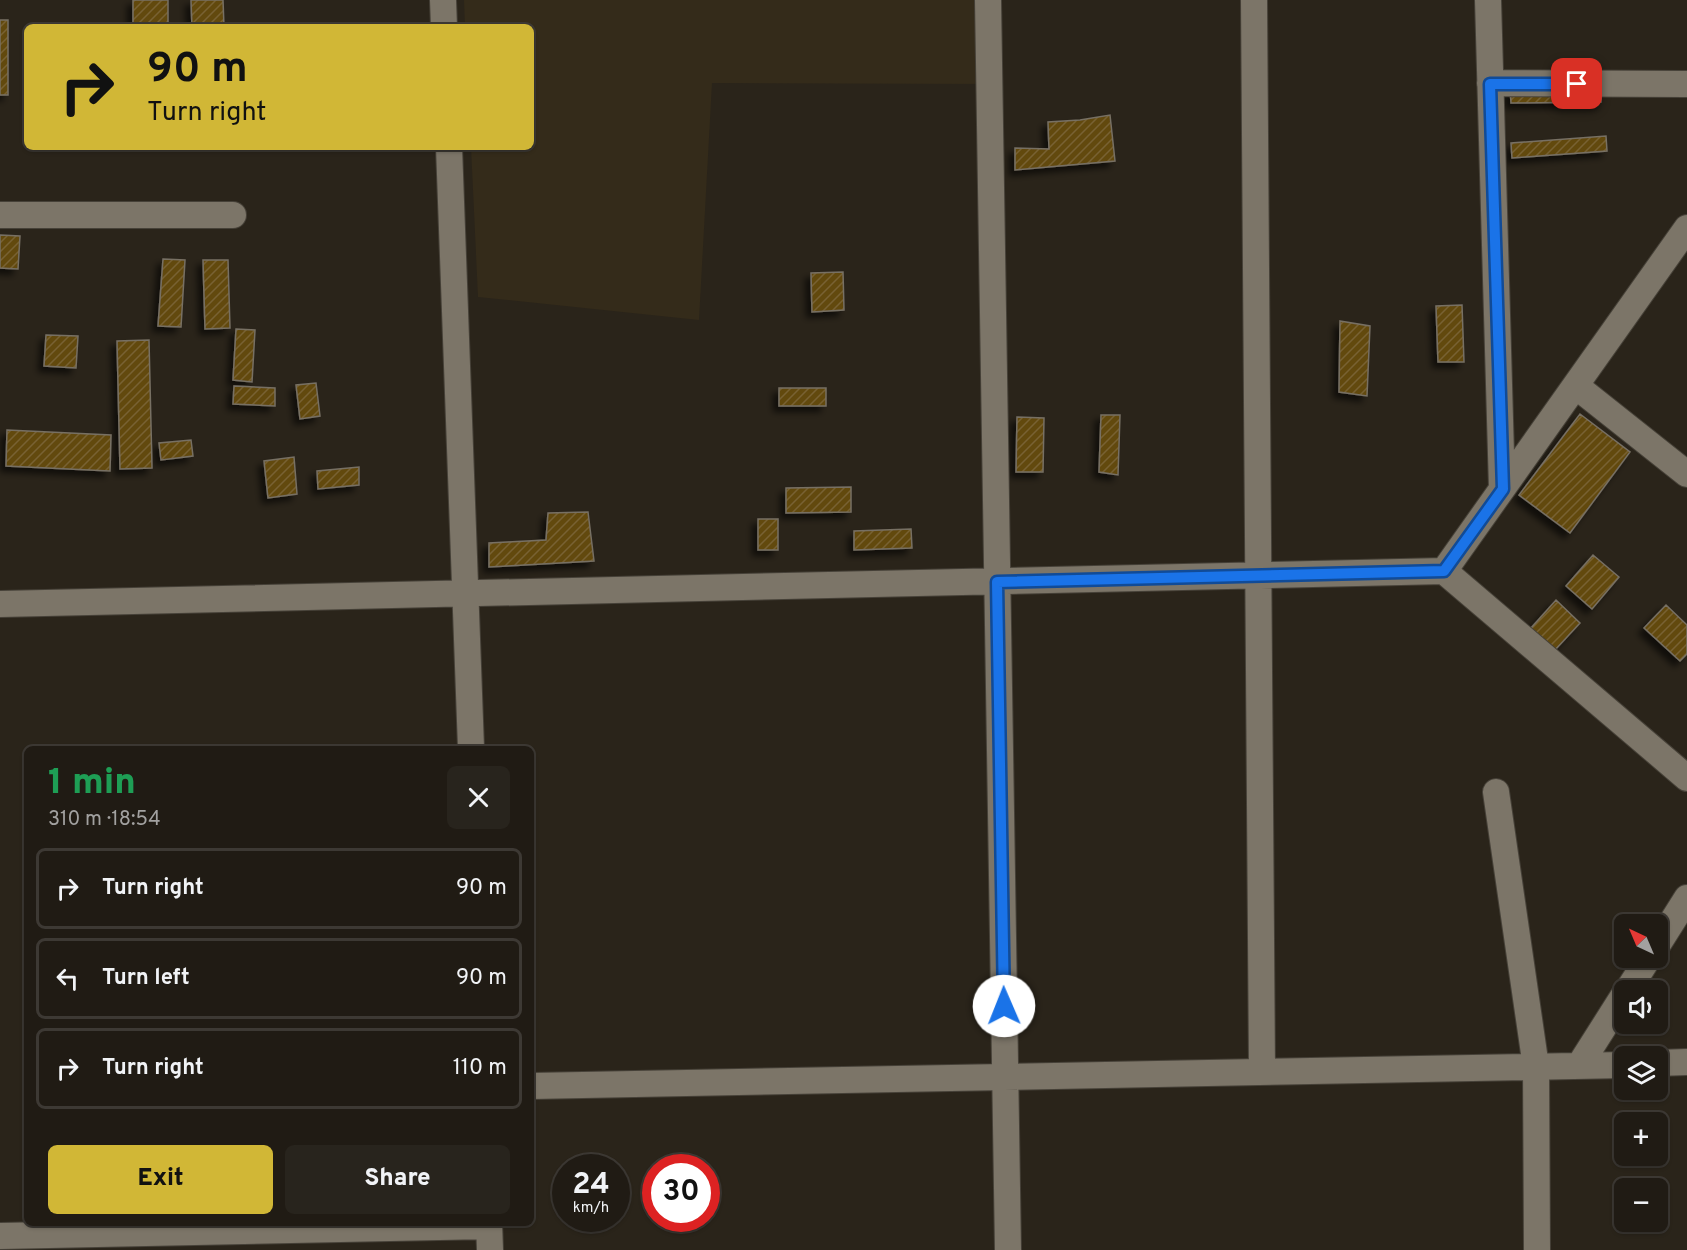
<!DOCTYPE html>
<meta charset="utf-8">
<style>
:root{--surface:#201b14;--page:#28241d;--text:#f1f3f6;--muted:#a2a1a0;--line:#3d3934;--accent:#d1b736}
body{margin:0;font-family:Overpass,sans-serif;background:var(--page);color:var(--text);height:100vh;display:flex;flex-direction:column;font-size:22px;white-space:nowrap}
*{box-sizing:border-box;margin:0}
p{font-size:20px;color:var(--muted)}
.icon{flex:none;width:33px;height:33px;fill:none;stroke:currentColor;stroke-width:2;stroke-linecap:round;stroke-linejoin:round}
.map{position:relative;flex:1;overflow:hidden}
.sheet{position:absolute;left:24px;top:746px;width:510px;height:480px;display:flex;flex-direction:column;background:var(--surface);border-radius:9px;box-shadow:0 2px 4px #0004,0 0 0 2px var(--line)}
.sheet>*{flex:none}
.top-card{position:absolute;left:24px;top:24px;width:510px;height:126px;border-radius:9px;box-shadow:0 2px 4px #0004,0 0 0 2px var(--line);background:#d1b736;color:#111;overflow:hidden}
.needle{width:39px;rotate:316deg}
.tools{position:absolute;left:1614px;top:914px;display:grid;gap:12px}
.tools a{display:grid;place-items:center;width:54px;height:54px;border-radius:9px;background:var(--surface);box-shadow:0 2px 4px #0004,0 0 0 2px var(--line);font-size:30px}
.speed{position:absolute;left:552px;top:1154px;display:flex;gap:12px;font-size:30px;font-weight:700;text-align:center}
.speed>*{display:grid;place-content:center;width:78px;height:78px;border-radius:50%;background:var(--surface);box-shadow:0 2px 4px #0004,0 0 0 2px var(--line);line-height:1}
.speed small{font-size:15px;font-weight:400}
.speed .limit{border:9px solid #d22;background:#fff;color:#111}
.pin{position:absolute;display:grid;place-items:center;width:51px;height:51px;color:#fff;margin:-26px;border-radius:12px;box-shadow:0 3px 9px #0006}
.me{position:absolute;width:66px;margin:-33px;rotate:359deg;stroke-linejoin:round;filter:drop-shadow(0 0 4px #0008)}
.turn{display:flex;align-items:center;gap:21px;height:126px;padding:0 24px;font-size:27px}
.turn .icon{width:78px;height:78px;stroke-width:2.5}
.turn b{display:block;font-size:42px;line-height:51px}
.round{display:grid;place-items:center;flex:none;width:63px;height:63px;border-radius:9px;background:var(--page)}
.head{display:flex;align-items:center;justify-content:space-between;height:102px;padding:0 24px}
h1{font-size:36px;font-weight:800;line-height:45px;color:#1e9e55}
.button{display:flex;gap:12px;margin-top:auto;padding:12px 24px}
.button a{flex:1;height:69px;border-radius:9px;background:var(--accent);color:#111;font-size:24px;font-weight:800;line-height:69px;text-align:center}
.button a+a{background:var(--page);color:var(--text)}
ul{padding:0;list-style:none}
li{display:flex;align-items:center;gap:18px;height:81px;margin:0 12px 9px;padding:0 12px;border:3px solid var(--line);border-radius:9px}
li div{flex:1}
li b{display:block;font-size:22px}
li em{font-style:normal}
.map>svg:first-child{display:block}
</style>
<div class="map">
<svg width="1687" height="1250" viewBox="0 0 1687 1250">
<defs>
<pattern id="building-hatch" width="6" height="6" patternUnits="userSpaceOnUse" patternTransform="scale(1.5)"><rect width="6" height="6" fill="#624810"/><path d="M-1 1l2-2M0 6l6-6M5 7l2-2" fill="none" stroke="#786232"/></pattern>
<filter id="shadow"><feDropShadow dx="-5.5" dy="5.5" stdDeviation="3" flood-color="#0009"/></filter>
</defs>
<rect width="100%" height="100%" fill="#2a241a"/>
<!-- built -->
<path fill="#342b1a" d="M464,0h522l3,84 -277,-1 -13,237 -221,-23 -7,-150h60v-120h-66z"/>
<!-- building -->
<path fill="url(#building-hatch)" stroke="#777064" stroke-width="1.5" filter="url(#shadow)" d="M133,0h35v27h-35z
M191,0h32l1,27h-32z
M0,20h8v75h-8z
M1601,83v19l-90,1 -1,-16z
M1110,115l5,46 -100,9v-22l34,1 -1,-27 32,-2z
M1606,136l1,15 -95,7 -1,-15z
M0,235l20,1 -2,33 -18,-1z
M163,259l22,1 -4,67 -23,-1z
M203,260h25l2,68 -25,1z
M843,272l1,38 -32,2 -1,-39z
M1462,305l2,57h-26l-2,-56z
M1340,321l30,5 -3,70 -28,-4z
M236,329l19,1 -3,52 -19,-2z
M46,335l32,1 -2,32 -32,-2z
M149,340l3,128 -32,1 -3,-128z
M316,383l4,33 -20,3 -4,-34z
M234,386l41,2v18l-42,-2z
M779,388h47v18h-47z
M1580,414l50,38 -60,81 -51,-38z
M1101,415h19l-2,60 -19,-3z
M1017,417l27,1 -1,54h-27z
M7,430l104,5 -1,36 -104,-5z
M191,440l2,16 -32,4 -2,-17z
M294,457l3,37 -29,4 -4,-37z
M359,467v18l-41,4 -1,-18z
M851,487v25l-65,1v-25z
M588,512l6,49 -105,6v-24l57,-3 2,-27z
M758,519h20v31h-20z
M911,529l1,19 -58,2v-19z
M1593,555l26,22 -27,32 -26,-23z
M1556,600l24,23 -25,27 -24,-22z
M1666,605l21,20v29l-7,7 -36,-33z"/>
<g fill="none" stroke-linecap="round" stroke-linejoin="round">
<!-- minor casing -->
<g stroke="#464138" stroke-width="28">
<path id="minor" d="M443,0l1,27
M988,0l20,1250
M1254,0l8,1072
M1488,0l14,489
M1490,83l197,1
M449,147l22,601
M0,215h233
M1576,386l111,88
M1444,571l243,-343
M0,604l1444,-33 243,207
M1496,792l40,275 1,183
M1658,944l29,-46
M1628,990l21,-33
M1658,1063l29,-1
M1579,1066l45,-71
M531,1086l1093,-21
M489,1222l1,28
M0,1236l489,-10"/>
</g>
<!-- minor -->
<use href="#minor" stroke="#7c7568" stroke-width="26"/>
</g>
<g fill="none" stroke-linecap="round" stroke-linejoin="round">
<!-- route casing -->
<g stroke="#114b97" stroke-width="15">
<path id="route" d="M1004,1006l-7,-424 447,-11 59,-82 -13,-405h87"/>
</g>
<!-- route -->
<use href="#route" stroke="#1a73e8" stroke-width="10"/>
</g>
</svg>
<div class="tools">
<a><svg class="needle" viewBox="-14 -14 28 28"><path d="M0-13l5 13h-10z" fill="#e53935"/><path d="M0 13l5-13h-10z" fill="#a2a1a0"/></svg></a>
<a><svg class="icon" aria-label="sound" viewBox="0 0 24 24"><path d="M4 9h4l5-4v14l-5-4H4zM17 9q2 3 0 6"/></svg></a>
<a><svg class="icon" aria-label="layers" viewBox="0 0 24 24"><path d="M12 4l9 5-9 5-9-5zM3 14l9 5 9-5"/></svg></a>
<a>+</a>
<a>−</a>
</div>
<div class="speed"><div>24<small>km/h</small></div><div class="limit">30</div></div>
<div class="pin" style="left:1577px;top:84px;background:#d93025"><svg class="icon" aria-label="arrive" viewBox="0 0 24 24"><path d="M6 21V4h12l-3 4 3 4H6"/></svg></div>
<svg class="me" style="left:1004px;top:1006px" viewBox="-20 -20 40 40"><circle r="19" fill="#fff"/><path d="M0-13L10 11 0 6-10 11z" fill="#1a73e8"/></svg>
<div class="top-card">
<div class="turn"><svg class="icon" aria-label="right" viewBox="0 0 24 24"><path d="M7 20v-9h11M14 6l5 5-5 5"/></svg><div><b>90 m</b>Turn right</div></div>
</div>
<section class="sheet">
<div class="head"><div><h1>1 min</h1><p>310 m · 18:54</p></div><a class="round"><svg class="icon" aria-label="close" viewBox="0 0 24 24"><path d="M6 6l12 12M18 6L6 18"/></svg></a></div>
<ul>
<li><svg class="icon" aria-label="right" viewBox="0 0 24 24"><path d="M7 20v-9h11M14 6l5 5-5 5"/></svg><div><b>Turn right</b></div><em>90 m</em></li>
<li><svg class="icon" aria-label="left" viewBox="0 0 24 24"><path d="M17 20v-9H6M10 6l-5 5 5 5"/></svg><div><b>Turn left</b></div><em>90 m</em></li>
<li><svg class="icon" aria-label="right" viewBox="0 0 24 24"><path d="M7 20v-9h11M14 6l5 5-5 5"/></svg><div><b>Turn right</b></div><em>110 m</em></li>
</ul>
<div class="button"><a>Exit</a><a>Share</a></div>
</section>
</div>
